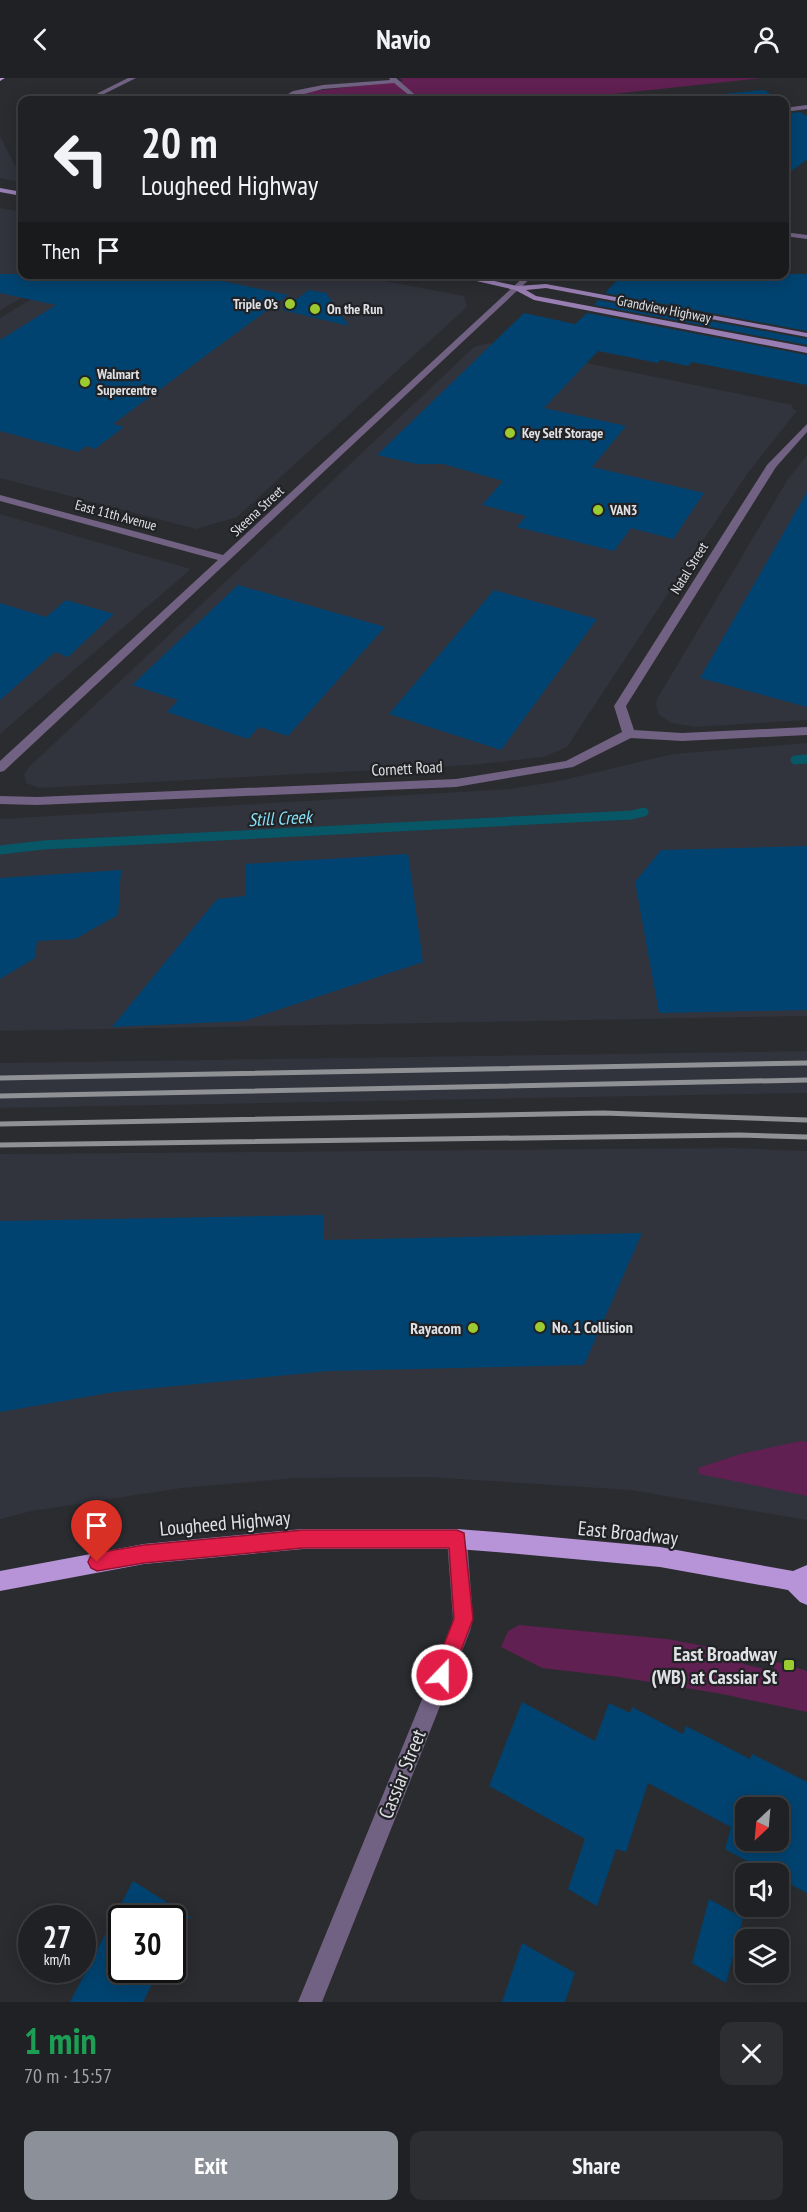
<!DOCTYPE html>
<meta charset="utf-8">
<style>
:root{--surface:#202124;--page:#2d2e31;--text:#f1f3f6;--muted:#a2a3a6;--line:#3d3e41;--accent:#8c9099}
body{margin:0;font-family:"PT Sans Narrow",sans-serif;background:var(--page);color:var(--text);height:100vh;display:flex;flex-direction:column;font-size:22px;white-space:nowrap}
*{box-sizing:border-box;margin:0}
p{font-size:20px;color:var(--muted)}
.icon{flex:none;width:33px;height:33px;fill:none;stroke:currentColor;stroke-width:2;stroke-linecap:round;stroke-linejoin:round}
.map{position:relative;height:1924px;overflow:hidden}
.side{display:flex;flex-direction:column;background:var(--surface);flex:1}
.side>*{flex:none}
.guide{position:absolute;left:18px;top:18px;width:771px;height:183px;border-radius:12px;box-shadow:0 3px 15px #0003,0 0 0 2px var(--line);background:#202124;color:var(--text);overflow:hidden}
.needle{width:39px;rotate:206deg}
.tools{position:absolute;left:735px;top:1719px;display:grid;gap:12px}
.tools a{display:grid;place-items:center;width:54px;height:54px;border-radius:12px;background:var(--surface);box-shadow:0 3px 15px #0003,0 0 0 2px var(--line);font-size:30px}
.speed{position:absolute;left:18px;top:1827px;display:flex;gap:12px;font-size:30px;font-weight:700;text-align:center}
.speed>*{display:grid;place-content:center;width:78px;height:78px;border-radius:50%;background:var(--surface);box-shadow:0 3px 15px #0003,0 0 0 2px var(--line);line-height:1}
.speed small{font-size:15px;font-weight:400}
.speed .limit{border:3px solid #111;border-radius:9px;background:#fff;color:#111}
.pin{position:absolute;display:grid;place-items:center;width:51px;height:51px;color:#fff;margin:-62px -26px;border-radius:50% 50% 50% 0;rotate:-45deg;box-shadow:0 0 6px #0007}
.pin .icon{rotate:45deg}
.me{position:absolute;width:66px;margin:-33px;rotate:22deg;stroke-linejoin:round;filter:drop-shadow(0 0 4px #0008)}
.turn{display:flex;align-items:center;gap:21px;height:126px;padding:0 24px;font-size:27px}
.turn .icon{width:78px;height:78px;stroke-width:2.5}
.turn b{display:block;font-size:42px;line-height:51px}
.then{display:flex;align-items:center;height:57px;padding:0 24px;background:#0003;gap:12px;font-size:22px}
.round{display:grid;place-items:center;flex:none;width:63px;height:63px;border-radius:12px;background:var(--page)}
.summary{display:flex;align-items:center;justify-content:space-between;height:102px;padding:0 24px}
h1{font-size:36px;font-weight:800;line-height:45px;color:#1e9e55}
.action{display:flex;gap:12px;margin-top:auto;padding:12px 24px}
.action a{flex:1;height:69px;border-radius:12px;background:var(--accent);color:#fff;font-size:24px;font-weight:800;line-height:69px;text-align:center}
.action a+a{background:var(--page);color:var(--text)}
header{display:flex;justify-content:space-between;align-items:center;height:78px;padding:0 24px;background:var(--surface);font-size:27px;font-weight:800}
.map>svg:first-child{display:block}
</style>
<header><svg class="icon" aria-label="back" viewBox="0 0 24 24"><path d="M15 5l-7 7 7 7"/></svg>Navio<svg class="icon" aria-label="person" viewBox="0 0 24 24"><circle cx="12" cy="8" r="4"/><path d="M4 21q1-7 8-7t8 7"/></svg></header>
<div class="map">
<svg width="807" height="1924" viewBox="0 0 807 1924">
<rect width="100%" height="100%" fill="#2b2c30"/>
<!-- built -->
<path fill="#31333d" d="M0,58l22,43v4l-22,-5z
M0,130l22,4v62l40,1 -62,35z
M73,196l280,1 111,21 3,11 -230,210 -41,12 -196,-51v-160z
M488,265l305,62 -1,3 5,3 -50,63 -180,273 -23,10 -73,8 -432,23 -13,-5 -2,-9 4,-6 446,-421z
M807,377v265l-112,7 -24,-4 -12,-8 -3,-10 1,-6 131,-220z
M0,436l191,55 -191,165z
M807,665v273l-807,15v-212l509,-30 50,-8 113,-27z
M807,973v42l-807,15v-45z
M733,1070l74,3v369l-177,-30 -203,-13 -130,1 -115,10 -150,23 -32,8v-365z"/>
<!-- green -->
<path fill="#602051" d="M400,0h362l-204,22h-268l3,-4 12,-4 98,-11z
M801,1363l6,1v54l-108,-22 -1,-6 42,-14z
M519,1547l148,14 75,14 1,11 31,7v-10l33,10v41l-85,-18 -103,-17 -77,-9 -41,-21 7,-16z"/>
<g fill="none" stroke-linecap="round" stroke-linejoin="round">
<!-- stream -->
<path stroke="#075767" stroke-width="9" d="M795,682l12,-1
M0,772l43,-5 589,-30 12,-3"/>
</g>
<!-- building -->
<path fill="#004370" fill-rule="evenodd" d="M764,12l17,10h-49l-10,-6z
M800,34l7,4v44l-23,16v-62z
M0,196h189l99,21 -175,129 11,3 -29,22 -9,-3 -8,6 -78,-21v-91l56,-35 -56,-12z
M623,196h184v57l-202,-38z
M309,212l17,3 23,33 -67,-16z
M598,222l209,39v6l-213,-40z
M524,235l51,11 12,-11 220,42v30l-115,-23 -4,4 -28,-6 -2,3 -60,-12 -54,57 82,18 -34,41 112,26 -31,46 -42,-11 -17,23 -97,-24 9,-11 -44,-11 21,-24 -60,-17h-26l-40,-9z
M807,414v215l-107,-29z
M238,507l147,42 -97,109 -29,-9 -11,12 -81,-27 11,-12 -46,-15z
M494,512l103,29 -96,131 -112,-36z
M66,522l48,14 -46,43 -13,-5 -55,48v-97l46,14z
M807,768v164l-148,3 -24,-131 26,-32z
M408,776l15,108 -179,59 -132,6 105,-128 28,-3v-32z
M121,792l-3,45 -43,24 -38,2 -2,17 -35,21v-101z
M323,1137l1,25 318,-7 -58,132 -255,6 -215,21 -114,20v-191z
M522,1624l73,39 14,-38 21,10 2,-6 51,27 3,-8 64,33 2,-5 55,28v111l-29,-15v-4h-7l-46,-25 6,-22 -83,-44 -22,69 -10,-3 -19,57 -29,-17 17,-50 -96,-53zM746,1730h32v32h-32z
M133,1803l59,37h-70v52h37l-16,32h-73z
M709,1821l34,19 -17,65 -34,-20z
M522,1865l53,30 -10,29h-63z"/>
<g fill="none" stroke-linecap="round" stroke-linejoin="round">
<!-- street -->
<path fill="#716182" fill-rule="evenodd" d="M128,0h8l-34,17 -3,5h-6l5,-7z
M389,0h7l25,22h-6l-21,-17 -71,6 -34,9 1,2h-6l-1,-3 10,-6 30,-6 67,-5z
M807,27v4l-23,3v-4z
M784,154l23,3v4l-23,-3z
M527,196h8l-531,497 -4,1v-11l218,-201 -218,-59v-6l223,60z
M807,346v8l-31,35 -150,239 8,24 48,3 125,-6v8l-125,6 -51,-3 -58,29 -117,20 -419,18 -37,-1v-8l37,1 419,-18 110,-18 56,-29 -8,-26 153,-241z
M457,1451l7,3 3,7 6,80 -3,12 -148,371h-24l152,-371 3,-12 -6,-80 3,-7z"/>
<!-- secondary -->
<path fill="#987eb2" fill-rule="evenodd" d="M0,110l22,4v4l-22,-4z
M446,196h17l54,12 29,-2 261,49v4l-261,-49 -20,2 10,6 271,51v6l-273,-53 -19,-10z"/>
<!-- primary -->
<path fill="#b794d8" fill-rule="evenodd" d="M0,0h5l-5,3z
M303,1451h154l39,3 164,15 133,24 14,-6v40l-7,-3 -12,-12 -128,-23 -164,-15 -39,-3h-154l-159,15 -144,27v-20l144,-27z"/>
<!-- rail -->
<path stroke="#909195" stroke-width="5" d="M0,1000l807,-15
M0,1018l807,-16
M0,1046l603,-11 204,7
M0,1067l739,-10 68,2"/>
</g>
<!-- route -->
<path fill="#e11d48" stroke="#92132f" stroke-width="1.5" d="M303,1452h154l7,3 9,86 -24,63 -7,2 -7,-2 -3,-7 22,-56 -5,-71h-146l-159,15 -47,8 -6,-3 -3,-6 3,-7 6,-2 47,-8z"/>
<!-- markers -->
<g fill="#9cca31" stroke="#212226" stroke-width="2">
<circle cx="290" cy="226" r="6"/>
<circle cx="315" cy="231" r="6"/>
<circle cx="85" cy="304" r="6"/>
<circle cx="510" cy="355" r="6"/>
<circle cx="598" cy="432" r="6"/>
<circle cx="540" cy="1249" r="6"/>
<circle cx="473" cy="1250" r="6"/>
<rect x="783" y="1581" width="12" height="12" rx="3"/>
</g>
<g text-anchor="middle" dominant-baseline="central" stroke-width="4.5" stroke-linejoin="round" paint-order="stroke">
<!-- far-poi labels -->
<g font-size="14" font-weight="bold" fill="#e0e1e4" stroke="#212226" text-anchor="start">
<text x="278" y="226" text-anchor="end">Triple O’s</text>
<text x="327" y="231">On the Run</text>
<text x="97" y="296">Walmart<tspan x="97" dy="16">Supercentre</tspan></text>
<text x="522" y="355">Key Self Storage</text>
<text x="610" y="432">VAN3</text>
</g>
<!-- far-street labels -->
<g font-size="14" fill="#e0e1e4" stroke="#212226">
<text transform="translate(664 231) rotate(11)">Grandview Highway</text>
<text transform="translate(257 433) rotate(-43)">Skeena Street</text>
<text transform="translate(116 437) rotate(15)">East 11th Avenue</text>
<text transform="translate(689 490) rotate(-58)">Natal Street</text>
</g>
<!-- street labels -->
<g font-size="16" fill="#e0e1e4" stroke="#212226">
<text transform="translate(407 690) rotate(-3)">Cornett Road</text>
</g>
<!-- poi labels -->
<g font-size="16" font-weight="bold" fill="#e0e1e4" stroke="#212226" text-anchor="start">
<text x="552" y="1249">No. 1 Collision</text>
<text x="461" y="1250" text-anchor="end">Rayacom</text>
</g>
<!-- water labels -->
<g font-size="18" font-style="italic" fill="#88e0f7" stroke="#212226">
<text transform="translate(280 740) rotate(-3)">Still Creek</text>
</g>
<!-- near-street labels -->
<g font-size="20" fill="#e0e1e4" stroke="#212226">
<text transform="translate(225 1445) rotate(-5)">Lougheed Highway</text>
<text transform="translate(628 1455) rotate(6)">East Broadway</text>
<text transform="translate(402 1696) rotate(-68)">Cassiar Street</text>
</g>
<!-- near-poi labels -->
<g font-size="20" font-weight="bold" fill="#e0e1e4" stroke="#212226" text-anchor="end">
<text x="777" y="1576">East Broadway<tspan x="777" dy="23">(WB) at Cassiar St</tspan></text>
</g>
</g>
</svg>
<div class="tools">
<a><svg class="needle" viewBox="-14 -14 28 28"><path d="M0-13l5 13h-10z" fill="#e53935"/><path d="M0 13l5-13h-10z" fill="#a2a3a6"/></svg></a>
<a><svg class="icon" aria-label="sound" viewBox="0 0 24 24"><path d="M4 9h4l5-4v14l-5-4H4zM17 9q2 3 0 6"/></svg></a>
<a><svg class="icon" aria-label="layers" viewBox="0 0 24 24"><path d="M12 4l9 5-9 5-9-5zM3 14l9 5 9-5"/></svg></a>
</div>
<div class="speed"><div>27<small>km/h</small></div><div class="limit">30</div></div>
<div class="pin" style="left:97px;top:1484px;background:#d93025"><svg class="icon" aria-label="arrive" viewBox="0 0 24 24"><path d="M6 21V4h12l-3 4 3 4H6"/></svg></div>
<svg class="me" style="left:442px;top:1597px" viewBox="-20 -20 40 40"><circle r="17" fill="#e11d48" stroke="#fff" stroke-width="3"/><path d="M0-11L8 9 0 5-8 9z" fill="#fff"/></svg>
<div class="guide">
<div class="turn"><svg class="icon" aria-label="left" viewBox="0 0 24 24"><path d="M17 20v-9H6M10 6l-5 5 5 5"/></svg><div><b>20 m</b>Lougheed Highway</div></div>
<div class="then">Then<svg class="icon" aria-label="arrive" viewBox="0 0 24 24"><path d="M6 21V4h12l-3 4 3 4H6"/></svg></div>
</div>
</div>
<section class="side">
<div class="summary"><div><h1>1 min</h1><p>70 m · 15:57</p></div><a class="round"><svg class="icon" aria-label="close" viewBox="0 0 24 24"><path d="M6 6l12 12M18 6L6 18"/></svg></a></div>
<div class="action"><a>Exit</a><a>Share</a></div>
</section>
